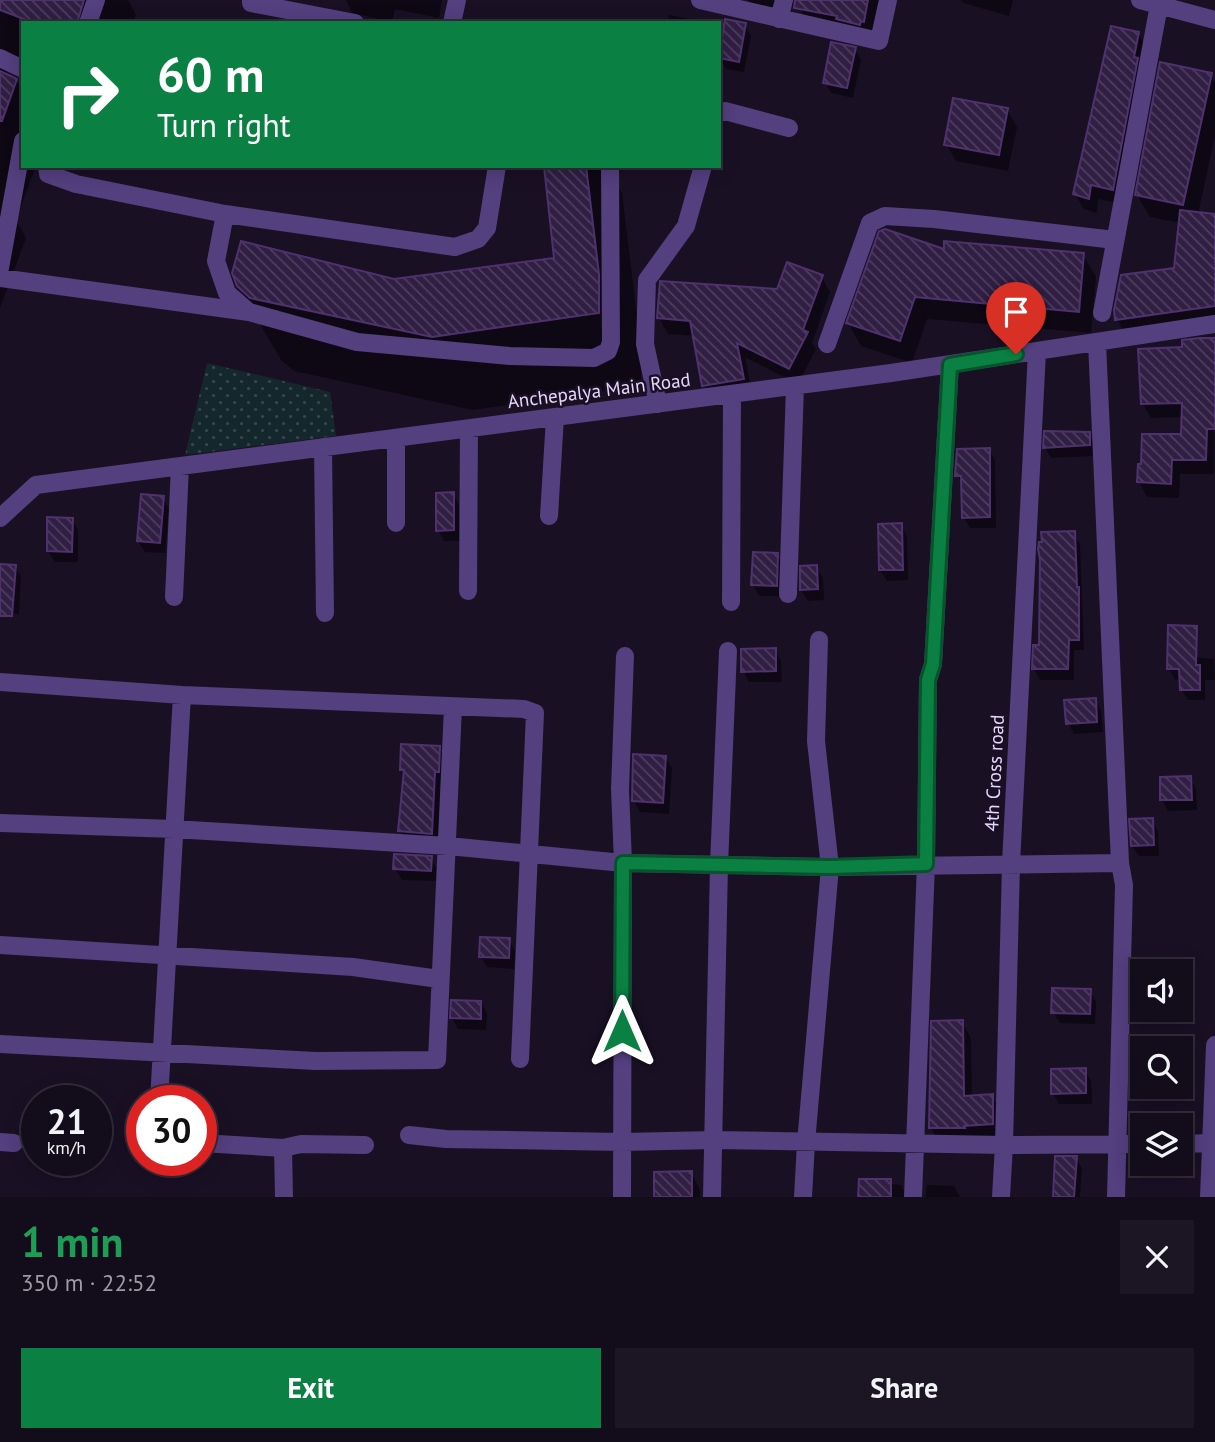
<!DOCTYPE html>
<meta charset="utf-8">
<style>
:root{--surface:#130c1b;--page:#1c1524;--text:#f1f3f6;--muted:#9d9ba3;--line:#322c3a;--accent:#0b8043}
body{margin:0;font-family:"PT Sans",sans-serif;background:var(--page);color:var(--text);height:100vh;display:flex;flex-direction:column;font-size:26px;white-space:nowrap}
*{box-sizing:border-box;margin:0}
p{font-size:23px;color:var(--muted)}
.icon{flex:none;width:38px;height:38px;fill:none;stroke:currentColor;stroke-width:2;stroke-linecap:round;stroke-linejoin:round}
.map{position:relative;height:1197px;overflow:hidden}
.details{display:flex;flex-direction:column;background:var(--surface);flex:1}
.details>*{flex:none}
.top-card{position:absolute;left:21px;top:21px;width:700px;height:147px;border-radius:0px;box-shadow:0 4px 18px #0003,0 0 0 2px var(--line);background:#0b8043;color:#fff;overflow:hidden}
.tools{position:absolute;left:1130px;top:959px;display:grid;gap:14px}
.tools a{display:grid;place-items:center;width:63px;height:63px;border-radius:0px;background:var(--surface);box-shadow:0 4px 18px #0003,0 0 0 2px var(--line);font-size:35px}
.speed{position:absolute;left:21px;top:1085px;display:flex;gap:14px;font-size:35px;font-weight:700;text-align:center}
.speed>*{display:grid;place-content:center;width:91px;height:91px;border-radius:50%;background:var(--surface);box-shadow:0 4px 18px #0003,0 0 0 2px var(--line);line-height:1}
.speed small{font-size:18px;font-weight:400}
.speed .limit{border:10px solid #d22;background:#fff;color:#111}
.pin{position:absolute;display:grid;place-items:center;width:60px;height:60px;color:#fff;margin:-72px -30px;border-radius:50% 50% 50% 0;rotate:-45deg;box-shadow:0 0 7px #0007}
.pin .icon{rotate:45deg}
.me{position:absolute;width:77px;margin:-38px;rotate:0deg;stroke-linejoin:round;filter:drop-shadow(0 0 5px #0008)}
.turn{display:flex;align-items:center;gap:24px;height:147px;padding:0 21px;font-size:32px}
.turn .icon{width:91px;height:91px;stroke-width:2.5}
.turn b{display:block;font-size:49px;line-height:60px}
.round{display:grid;place-items:center;flex:none;width:74px;height:74px;border-radius:0px;background:var(--page)}
.headline{display:flex;align-items:center;justify-content:space-between;height:119px;padding:0 21px}
h1{font-size:42px;font-weight:800;line-height:52px;color:#1e9e55}
.action{display:flex;gap:14px;margin-top:auto;padding:14px 21px}
.action a{flex:1;height:80px;border-radius:0px;background:var(--accent);color:#fff;font-size:28px;font-weight:800;line-height:80px;text-align:center}
.action a+a{background:var(--page);color:var(--text)}
.map>svg:first-child{display:block}
</style>
<div class="map">
<svg width="1215" height="1197" viewBox="0 0 1215 1197">
<defs>
<pattern id="park-dots" width="8" height="8" patternUnits="userSpaceOnUse" patternTransform="scale(1.75)"><rect width="8" height="8" fill="#14272d"/><path d="M2 2h.1M6 6h.1" fill="none" stroke="#36464c" stroke-width="1.8" stroke-linecap="round"/></pattern>
<pattern id="building-back-hatch" width="6" height="6" patternUnits="userSpaceOnUse" patternTransform="scale(1.75)"><rect width="6" height="6" fill="#301e43"/><path d="M-1 5l2 2M0 0l6 6M5-1l2 2" fill="none" stroke="#4e3e5f"/></pattern>
</defs>
<rect width="100%" height="100%" fill="#191024"/>
<!-- park -->
<path fill="url(#park-dots)" d="M207,363l123,29 6,44 -151,19z"/>
<!-- shadow -->
<path fill="#0007" d="M0,0h128l8,15 -3,8h-110v38l-11,-4 -7,19 11,4 7,12v74h13l-20,54 10,18 -26,70z
M346,0h96l-3,18 -44,-9 -3,13 -40,-9z
M748,0h43l3,5 -9,2 -3,7 -30,-7z
M795,0h85l-6,33 -68,-14z
M961,0h52l-4,16 -46,-13z
M669,15l21,4 2,4h-24z
M745,25l6,11 -7,36 -18,-3 -6,-11z
M1138,33l9,15 -26,156 -23,-5 -1,14 -13,-4 -9,-15z
M855,49l6,11 -8,38 -22,-5 -6,-11z
M1210,75l5,8v53l-17,78 17,1v109l-88,13 -10,-18 58,-50 5,-46 -30,-6 -13,-22z
M1007,110l10,17 -9,44 -52,-10 -10,-17z
M546,166h61l15,27 19,156v37l-168,24 -179,-39 -13,-11 -43,-74 156,-6 162,-20z
M945,251l138,4 13,22 -5,56 -164,-14 -15,44 -51,-17 -13,-23z
M821,276l9,16 -18,51 4,6 -18,35 -53,-27 7,37 -39,7 -9,-15 -9,-50 -27,-2 -9,-16 119,-27z
M1215,340l-1,134h-34l-1,24 -32,-1 -8,-15 43,-46 1,-19 -32,1 -8,-14 40,-56z
M1089,434l6,11v11l-44,2 -6,-11z
M989,450l6,10 1,68h-26l-7,-11v-31l-6,-11z
M453,494l6,11 1,36h-16l-6,-11z
M163,498l6,11 -4,44 -20,-1 -7,-11z
M72,519l6,11v32h-23l-7,-11z
M901,525l6,11 1,44 -21,1 -7,-11z
M1074,533l6,11 4,106h-10v30h-34l-6,-11z
M777,555l6,11 -1,30h-23l-6,-11z
M0,566h15l6,11 -2,37 -19,-1z
M816,567l7,11 1,22 -16,1 -7,-11z
M775,650l6,11 1,21h-33l-6,-11z
M1169,655l45,4 1,21h-10v20h-17l-7,-11v-9h-6l-6,-11z
M1095,700l6,11 2,21 -29,2 -6,-11z
M439,748l6,11 -1,23h-3l-3,62 -32,-2 -6,-11 5,-55 -4,-6z
M665,757l7,11 -3,46 -29,-2 -6,-11z
M1190,778l6,11 1,21 -29,1 -6,-11z
M1152,820l6,11 1,25h-20l-7,-10z
M430,858l7,11 -1,12 -34,-1 -7,-11z
M509,940l6,11 -1,18 -27,-2 -6,-10z
M1090,991l6,11 -1,22 -35,-1 -7,-11z
M480,1002l7,11 -1,17 -28,-1 -6,-11z
M962,1022l9,16 1,59 20,-1 9,16v28l-61,4 -9,-16z
M1085,1070l6,11 1,23h-33l-6,-11z
M1076,1158l6,10 -2,29h-25z
M691,1173l9,17v7h-44z
M890,1181l2,3 9,1 6,12h-47z
M927,1185l27,1 6,11h-34z"/>
<!-- building -->
<path fill="url(#building-back-hatch)" stroke="#4f316e" stroke-width="2" d="M0,0h84l-7,23h-43l-34,-13z
M795,0h73l-4,22 -3,-1 -1,4 -24,-6 1,-3 -43,-8z
M725,19l21,4 -7,39 -20,-4z
M1111,26l28,6 -5,25 4,1 -25,132 -22,-5 -2,14 -16,-5z
M831,42l25,5 -9,41 -24,-5z
M1160,62l52,11 -29,132 -48,-10z
M0,71l17,8 -15,42h-2z
M953,98l55,10 -9,47 -55,-10z
M544,166h42l13,108v39l-167,24 -182,-39 -13,-12 -5,-13 9,-32 153,38 160,-21z
M1180,210l35,4v92l-100,14 -1,-10 7,-35 53,-7z
M885,229l59,20v-8l140,12 -5,59 -164,-15 -15,44 -54,-18 33,-92z
M787,262l36,13 -20,55 5,2 -19,37 -52,-26 7,36 -42,7 -12,-65 -33,-3 3,-37 117,8z
M1200,338h15v91h-8l-1,31h-34l-1,24 -34,-2 1,-18h3l1,-30h39l1,-31 -41,1 -3,-55 44,-2v-7z
M1044,431l46,1v13l-47,3z
M990,448v69l-28,1 -1,-42h-6l2,-27z
M454,492v38l-18,1v-38z
M141,494l23,2 -4,47 -23,-2z
M47,517l26,1 -1,34 -25,-1z
M902,523l1,47h-24l-1,-46z
M1075,531l2,56h2v53h-10l-1,29h-36l1,-24h6l1,-86 -2,-10 1,-7h3l-1,-10z
M753,552l25,1 -1,33 -26,-1z
M0,564l16,1 -4,51h-12z
M817,565l1,24 -18,1v-24z
M1168,625l29,1 -1,39h4v25h-20l-1,-21h-12z
M776,648v23l-35,1v-23z
M1096,698l1,24 -31,2 -2,-24z
M401,744l39,2 -1,26h-4l-3,62 -34,-3 6,-61h-4z
M633,754l33,2 -3,47 -31,-2z
M1191,776l1,24h-32v-23z
M1153,818l1,27 -23,1 -2,-27z
M394,854l38,2 -1,15 -38,-2z
M480,937l30,1 -1,20 -30,-1z
M1052,988l39,1 -1,25 -39,-1z
M451,1000l30,1v18l-31,-1z
M963,1020l1,76 29,-2v30l-29,2 1,2h-36l2,-107z
M1086,1068v25l-35,1v-25z
M1055,1156h22l-3,41h-21z
M692,1171v26h-38v-25z
M859,1179h32v18h-33z"/>
<g fill="none" stroke-linecap="round" stroke-linejoin="round">
<!-- minor -->
<path stroke="#543f7f" stroke-width="18" d="M251,0v3l104,20
M700,0l179,41 9,-41
M1140,0l75,20
M779,19l5,-19
M88,23l8,-23
M452,23l5,-23
M0,58l23,11
M719,113l6,-2 64,17
M47,166l1,8 28,10 149,30 230,33 23,-8 9,-11 10,-62
M225,214l-9,47 11,32 22,19 108,30 153,14 84,2 14,-7 3,-9 -1,-176
M0,268l23,-127
M0,278l249,34
M1102,313l57,-308
M1097,342l23,521 4,22 -8,312
M827,344l43,-121 15,-7 49,3 181,21
M658,404l-13,-60 2,-64 39,-54 17,-60
M396,438v85
M323,447l2,166
M549,516l6,-99
M0,518l36,-33 855,-112 324,-49
M468,591l1,-162
M788,594l7,-208
M174,597l6,-131
M731,602l1,-208
M0,682l182,13 -23,406
M182,695l342,14 11,4 -15,346
M0,823l174,6 274,17 175,17 207,4 290,-4
M0,945l353,22 86,12
M0,1044l316,17 121,-1 16,-353
M409,1135l37,4 176,3 92,-2 290,5 139,-1
M0,1142l14,1
M201,1143l82,5 1,49
M1181,1144l28,-1
M283,1148l18,-4 64,1
M622,1197l1,-334 -3,-74 5,-133
M712,1197l7,-332 9,-214
M803,1197l3,-54 24,-276 -14,-126 3,-101
M913,1197l13,-333 2,-184 5,-16 17,-300
M1001,1197l3,-52 7,-281 26,-513
M1209,1197l6,-152"/>
</g>
<g fill="none" stroke-linecap="round" stroke-linejoin="round">
<!-- route casing -->
<g stroke="#07532c" stroke-width="18">
<path id="route" d="M622,1031l1,-168 207,4 96,-3 2,-184 5,-16 17,-299 66,-11"/>
</g>
<!-- route -->
<use href="#route" stroke="#0b8043" stroke-width="12"/>
</g>
<g text-anchor="middle" dominant-baseline="central" stroke-width="5" stroke-linejoin="round" paint-order="stroke">
<!-- street labels -->
<g font-size="19" fill="#e5d6fc" stroke="#191024">
<text transform="translate(599 390) rotate(-7)">Anchepalya Main Road</text>
<text transform="translate(994 773) rotate(-87)">4th Cross road</text>
</g>
</g>
</svg>
<div class="tools">
<a><svg class="icon" aria-label="sound" viewBox="0 0 24 24"><path d="M4 9h4l5-4v14l-5-4H4zM17 9q2 3 0 6"/></svg></a>
<a><svg class="icon" aria-label="search" viewBox="0 0 24 24"><circle cx="10" cy="10" r="6"/><path d="M15 15l6 6"/></svg></a>
<a><svg class="icon" aria-label="layers" viewBox="0 0 24 24"><path d="M12 4l9 5-9 5-9-5zM3 14l9 5 9-5"/></svg></a>
</div>
<div class="speed"><div>21<small>km/h</small></div><div class="limit">30</div></div>
<div class="pin" style="left:1016px;top:354px;background:#d93025"><svg class="icon" aria-label="arrive" viewBox="0 0 24 24"><path d="M6 21V4h12l-3 4 3 4H6"/></svg></div>
<svg class="me" style="left:622px;top:1031px" viewBox="-20 -20 40 40"><path d="M0-17L14 15 0 8-14 15z" fill="#0b8043" stroke="#fff" stroke-width="4"/></svg>
<div class="top-card">
<div class="turn"><svg class="icon" aria-label="right" viewBox="0 0 24 24"><path d="M7 20v-9h11M14 6l5 5-5 5"/></svg><div><b>60 m</b>Turn right</div></div>
</div>
</div>
<section class="details">
<div class="headline"><div><h1>1 min</h1><p>350 m · 22:52</p></div><a class="round"><svg class="icon" aria-label="close" viewBox="0 0 24 24"><path d="M6 6l12 12M18 6L6 18"/></svg></a></div>
<div class="action"><a>Exit</a><a>Share</a></div>
</section>
